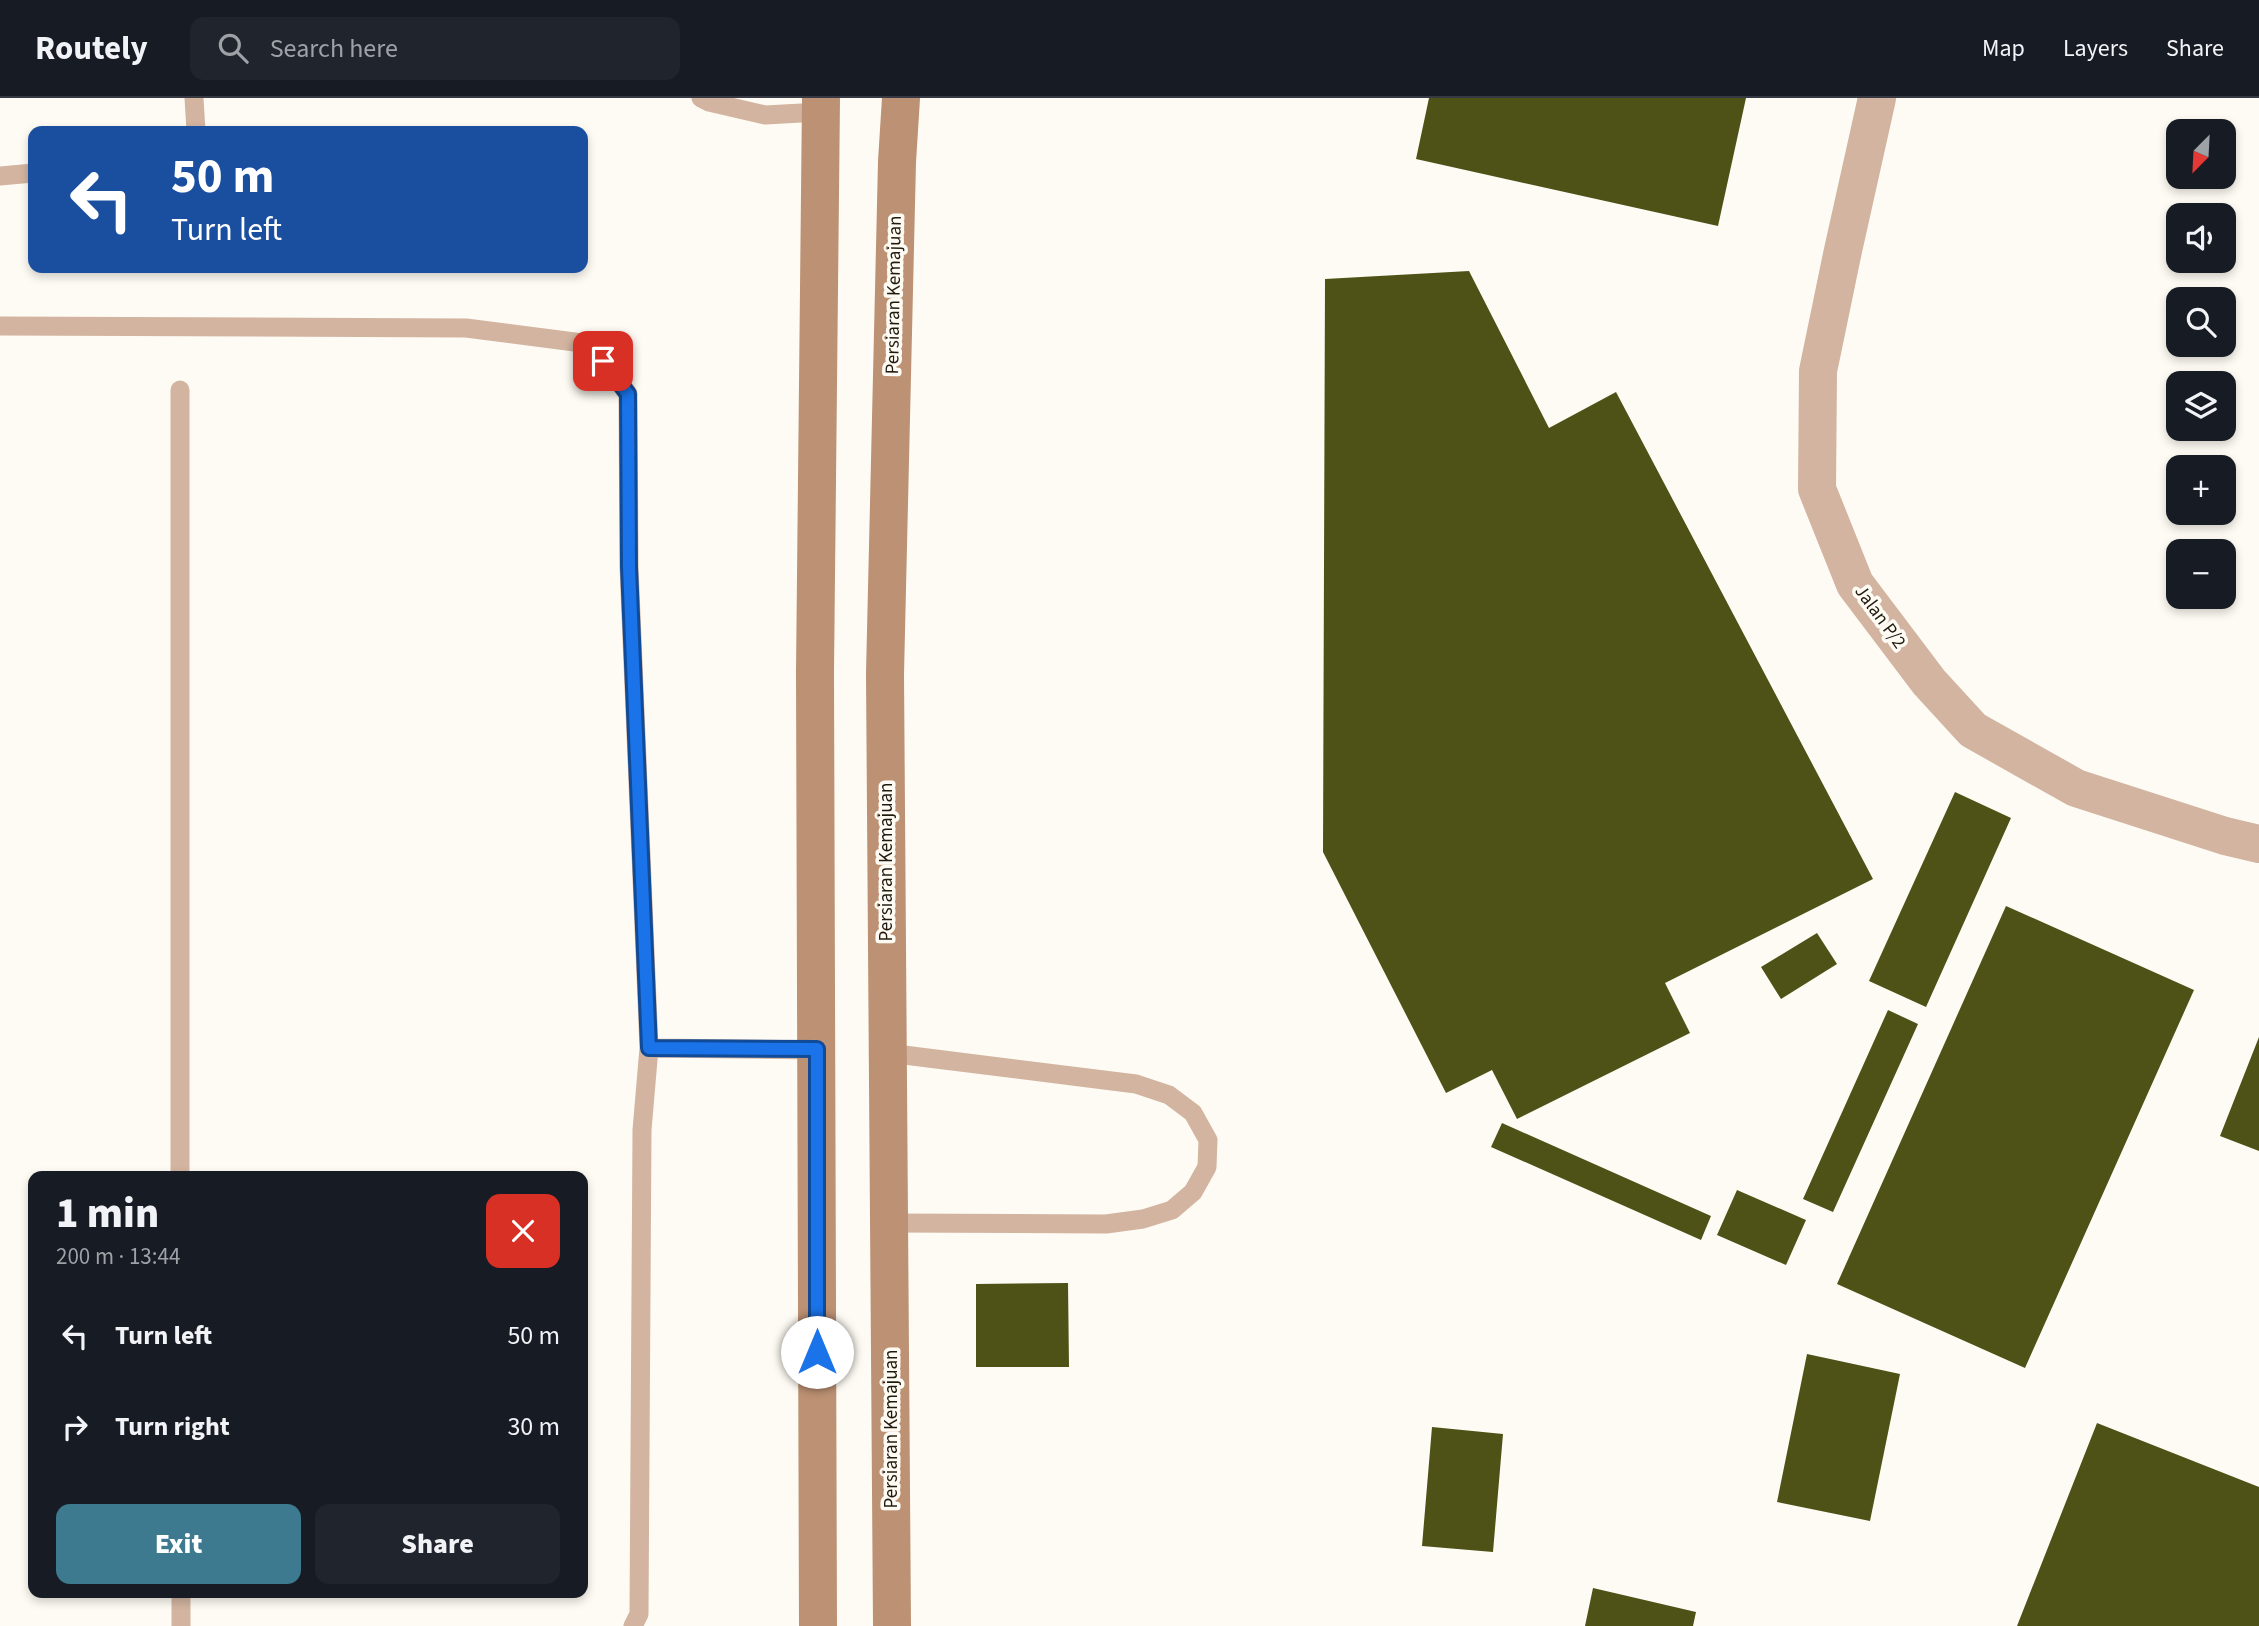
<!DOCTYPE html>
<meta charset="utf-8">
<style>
:root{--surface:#171b24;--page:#20242c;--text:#f1f3f6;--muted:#9ea1a6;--line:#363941;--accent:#3d7a90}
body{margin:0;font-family:"Source Sans 3",sans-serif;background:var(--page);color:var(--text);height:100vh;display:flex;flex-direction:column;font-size:26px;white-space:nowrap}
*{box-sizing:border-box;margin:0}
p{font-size:23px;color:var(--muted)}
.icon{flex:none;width:38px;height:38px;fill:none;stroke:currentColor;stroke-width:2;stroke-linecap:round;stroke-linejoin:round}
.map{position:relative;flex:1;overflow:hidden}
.details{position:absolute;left:28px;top:1073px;width:560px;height:427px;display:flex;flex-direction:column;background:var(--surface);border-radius:14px;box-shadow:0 4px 10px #0003}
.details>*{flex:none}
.guide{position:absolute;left:28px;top:28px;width:560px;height:147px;border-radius:14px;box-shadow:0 4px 10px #0003;background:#1a4fa0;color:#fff;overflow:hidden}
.needle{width:46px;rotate:204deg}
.controls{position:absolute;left:2166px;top:21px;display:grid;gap:14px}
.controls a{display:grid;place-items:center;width:70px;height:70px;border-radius:14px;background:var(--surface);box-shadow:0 4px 10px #0003;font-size:35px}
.pin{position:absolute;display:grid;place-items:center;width:60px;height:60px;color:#fff;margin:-30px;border-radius:14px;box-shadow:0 4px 10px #0006}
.me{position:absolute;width:77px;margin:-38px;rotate:0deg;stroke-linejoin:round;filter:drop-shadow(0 0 5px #0008)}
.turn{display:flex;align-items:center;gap:24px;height:147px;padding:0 28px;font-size:32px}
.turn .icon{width:91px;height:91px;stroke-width:2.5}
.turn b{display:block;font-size:49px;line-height:60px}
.round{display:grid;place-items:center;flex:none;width:74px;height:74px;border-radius:14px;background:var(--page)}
.overview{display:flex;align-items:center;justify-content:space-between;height:119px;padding:0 28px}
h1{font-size:42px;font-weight:800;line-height:52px}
.action{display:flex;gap:14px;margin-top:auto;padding:14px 28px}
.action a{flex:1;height:80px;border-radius:14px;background:var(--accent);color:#fff;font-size:28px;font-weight:800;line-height:80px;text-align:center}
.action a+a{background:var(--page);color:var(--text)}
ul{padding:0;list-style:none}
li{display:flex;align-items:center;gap:21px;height:91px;padding:0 28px}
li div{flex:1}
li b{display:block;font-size:26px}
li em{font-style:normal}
header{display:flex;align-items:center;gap:42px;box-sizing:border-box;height:98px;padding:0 35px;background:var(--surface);border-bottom:2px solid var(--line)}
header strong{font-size:33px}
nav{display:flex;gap:38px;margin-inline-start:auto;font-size:24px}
.search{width:490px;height:63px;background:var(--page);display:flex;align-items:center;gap:18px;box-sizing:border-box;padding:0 24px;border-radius:14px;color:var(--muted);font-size:26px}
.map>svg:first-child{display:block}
</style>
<header>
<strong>Routely</strong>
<div class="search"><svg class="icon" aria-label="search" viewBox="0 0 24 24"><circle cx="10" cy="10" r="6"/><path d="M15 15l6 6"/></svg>Search here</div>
<nav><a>Map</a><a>Layers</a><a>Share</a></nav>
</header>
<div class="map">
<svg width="2259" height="1528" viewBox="0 0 2259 1528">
<rect width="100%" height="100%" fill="#fefbf4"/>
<!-- building -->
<path fill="#4e5217" d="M1429,0h317l-28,128 -302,-67z
M1469,173l80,157 67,-36 257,487 -208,104 25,50 -173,86 -25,-49 -46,23 -123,-241 2,-573z
M1955,694l56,26 -85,189 -57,-26z
M2006,808l188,84 -169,378 -188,-84z
M1817,835l20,31 -56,35 -20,-32z
M1888,912l30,14 -85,188 -30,-13z
M2259,939v114l-39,-15z
M1502,1025l209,93 -10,24 -210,-93z
M1737,1092l69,30 -20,45 -69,-30z
M1068,1185l1,84h-93v-83z
M1807,1256l93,20 -30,147 -93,-19z
M2097,1325l162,64v139h-242z
M1432,1329l71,7 -10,118 -71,-6z
M1593,1490l103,24 -3,14h-108z"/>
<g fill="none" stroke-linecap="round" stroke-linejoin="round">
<!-- service -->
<path stroke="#d2b4a0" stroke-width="19" d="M194,0l2,33
M701,0l8,4 56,13 55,-3
M0,78l33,-3
M0,228l466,2 124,16 38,50 1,173 20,481 -7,82 -3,484 -6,12
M180,292v786
M649,950l168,2
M888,955l248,31 33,11 24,18 15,27 -1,27 -14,25 -21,18 -29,9 -37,5 -217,-1
M181,1494v34"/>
<!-- minor -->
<path stroke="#d2b4a0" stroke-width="38" d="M1877,0l-35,157 -24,116 -1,118 38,95 74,98 44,48 103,58 149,48 34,8"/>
<!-- secondary -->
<path stroke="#bd9173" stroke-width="38" d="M818,1528l-3,-954 6,-574
M892,1528l-7,-952 12,-512 4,-64"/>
</g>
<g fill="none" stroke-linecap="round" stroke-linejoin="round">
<!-- route casing -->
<g stroke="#114b97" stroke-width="18">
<path id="route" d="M603,263l25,33 1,173 20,481 168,1v303"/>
</g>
<!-- route -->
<use href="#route" stroke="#1a73e8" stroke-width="12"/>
</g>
<g text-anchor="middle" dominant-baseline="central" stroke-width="7" stroke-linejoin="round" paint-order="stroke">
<!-- street labels -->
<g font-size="19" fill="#201a0d" stroke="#fefbf4">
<text transform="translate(894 197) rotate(-89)">Persiaran Kemajuan</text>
<text transform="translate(1880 519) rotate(54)">Jalan P/2</text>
<text transform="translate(886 764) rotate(-90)">Persiaran Kemajuan</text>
<text transform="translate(891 1331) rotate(-90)">Persiaran Kemajuan</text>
</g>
</g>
</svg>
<div class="controls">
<a><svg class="needle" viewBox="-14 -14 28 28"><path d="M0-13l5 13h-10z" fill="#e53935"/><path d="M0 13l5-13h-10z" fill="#9ea1a6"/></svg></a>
<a><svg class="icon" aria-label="sound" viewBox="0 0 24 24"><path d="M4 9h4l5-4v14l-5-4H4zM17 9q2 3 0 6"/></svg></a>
<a><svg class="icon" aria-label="search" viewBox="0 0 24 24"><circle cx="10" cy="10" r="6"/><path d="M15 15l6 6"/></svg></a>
<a><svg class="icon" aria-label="layers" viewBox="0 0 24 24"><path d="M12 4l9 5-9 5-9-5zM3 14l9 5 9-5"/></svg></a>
<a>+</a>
<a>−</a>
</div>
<div class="pin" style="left:603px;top:263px;background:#d93025"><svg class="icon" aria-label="arrive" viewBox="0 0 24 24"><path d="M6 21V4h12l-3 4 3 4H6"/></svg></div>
<svg class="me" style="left:817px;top:1254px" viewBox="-20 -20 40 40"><circle r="19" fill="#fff"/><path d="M0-13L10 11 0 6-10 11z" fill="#1a73e8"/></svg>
<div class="guide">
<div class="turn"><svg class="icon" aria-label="left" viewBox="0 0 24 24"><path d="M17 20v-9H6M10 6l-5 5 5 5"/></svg><div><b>50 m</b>Turn left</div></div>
</div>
<section class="details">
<div class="overview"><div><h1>1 min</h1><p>200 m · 13:44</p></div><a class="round" style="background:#d93025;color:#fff"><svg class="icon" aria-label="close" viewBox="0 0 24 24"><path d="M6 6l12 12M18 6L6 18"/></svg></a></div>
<ul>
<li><svg class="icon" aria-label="left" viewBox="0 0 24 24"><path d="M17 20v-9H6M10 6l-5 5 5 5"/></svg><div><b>Turn left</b></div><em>50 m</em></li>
<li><svg class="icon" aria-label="right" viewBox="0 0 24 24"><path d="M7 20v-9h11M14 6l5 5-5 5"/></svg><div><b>Turn right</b></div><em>30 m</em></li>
</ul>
<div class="action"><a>Exit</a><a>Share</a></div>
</section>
</div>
